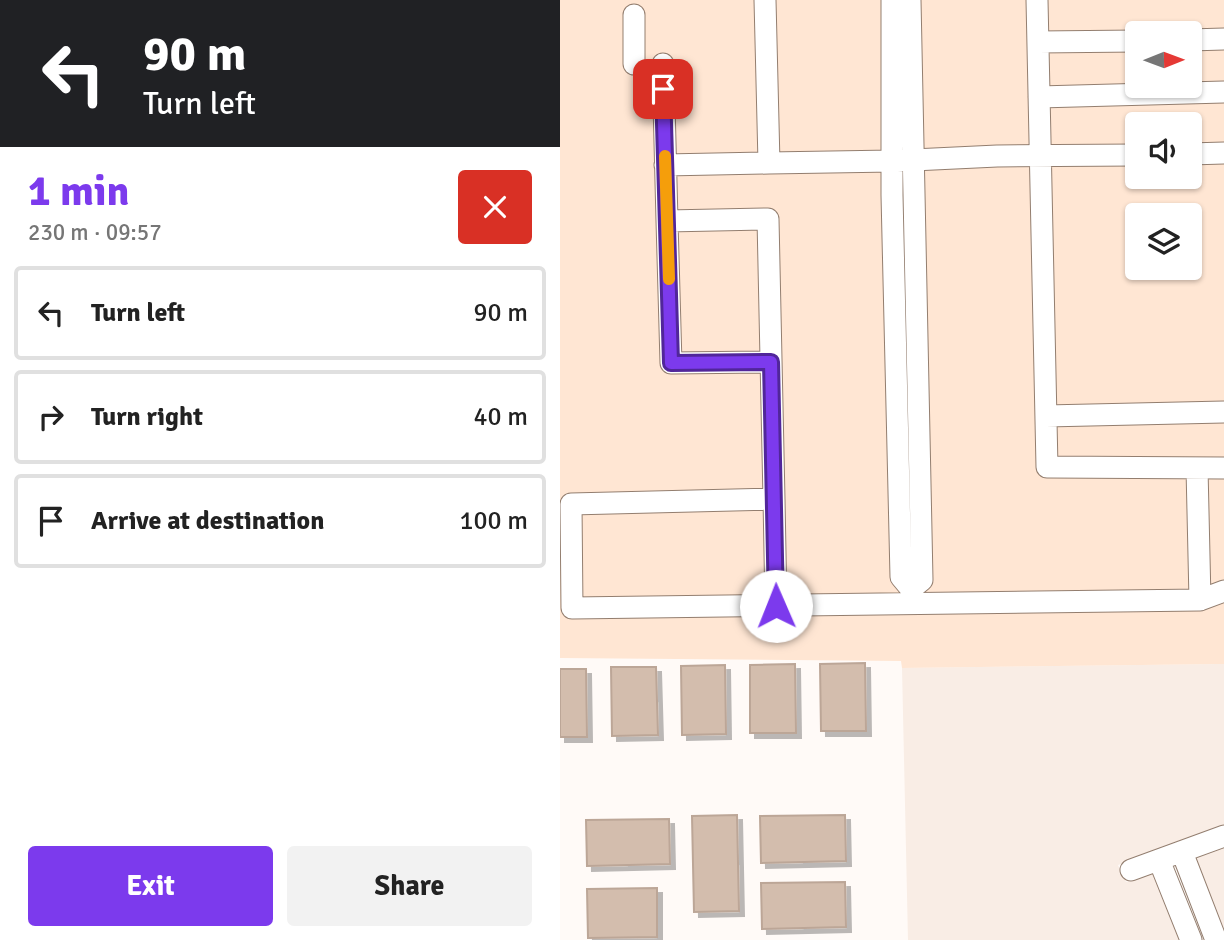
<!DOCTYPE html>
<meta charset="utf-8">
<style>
:root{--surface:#fff;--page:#f2f2f2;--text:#222;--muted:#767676;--line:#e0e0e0;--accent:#7c3aed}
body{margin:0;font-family:Signika,sans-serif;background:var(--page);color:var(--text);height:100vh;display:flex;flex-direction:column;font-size:26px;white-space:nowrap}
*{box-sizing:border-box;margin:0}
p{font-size:23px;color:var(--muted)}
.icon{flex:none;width:38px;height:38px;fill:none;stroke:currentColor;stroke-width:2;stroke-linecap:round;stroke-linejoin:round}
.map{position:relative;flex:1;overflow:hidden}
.panel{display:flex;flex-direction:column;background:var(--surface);width:560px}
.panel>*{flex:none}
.top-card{background:#202124;color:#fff;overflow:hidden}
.needle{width:46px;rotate:89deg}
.fabs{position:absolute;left:565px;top:21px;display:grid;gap:14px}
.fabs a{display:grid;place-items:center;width:77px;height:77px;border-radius:7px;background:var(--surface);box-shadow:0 2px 5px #0004;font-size:35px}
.pin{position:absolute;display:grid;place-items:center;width:60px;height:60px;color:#fff;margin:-30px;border-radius:14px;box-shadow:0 4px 10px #0006}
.me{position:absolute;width:77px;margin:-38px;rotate:359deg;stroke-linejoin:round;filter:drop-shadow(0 0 5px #0008)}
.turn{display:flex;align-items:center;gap:24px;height:147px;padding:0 28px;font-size:32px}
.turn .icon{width:91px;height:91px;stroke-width:2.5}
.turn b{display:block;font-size:49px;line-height:60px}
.round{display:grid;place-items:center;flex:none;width:74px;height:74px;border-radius:7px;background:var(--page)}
.summary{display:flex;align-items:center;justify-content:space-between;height:119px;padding:0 28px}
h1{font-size:42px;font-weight:700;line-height:52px;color:var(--accent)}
.action{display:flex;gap:14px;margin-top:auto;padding:14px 28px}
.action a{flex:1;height:80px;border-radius:7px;background:var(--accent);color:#fff;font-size:28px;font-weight:700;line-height:80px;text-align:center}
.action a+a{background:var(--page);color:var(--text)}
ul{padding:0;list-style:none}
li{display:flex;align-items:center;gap:21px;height:94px;margin:0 14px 10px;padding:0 14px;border:4px solid var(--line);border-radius:7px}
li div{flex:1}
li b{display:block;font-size:26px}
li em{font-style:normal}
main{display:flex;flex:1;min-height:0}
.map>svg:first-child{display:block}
</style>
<main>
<section class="panel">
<div class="top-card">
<div class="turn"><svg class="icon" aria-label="left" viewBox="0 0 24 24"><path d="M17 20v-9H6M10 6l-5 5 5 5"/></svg><div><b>90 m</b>Turn left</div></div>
</div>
<div class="summary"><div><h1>1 min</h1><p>230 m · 09:57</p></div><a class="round" style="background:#d93025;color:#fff"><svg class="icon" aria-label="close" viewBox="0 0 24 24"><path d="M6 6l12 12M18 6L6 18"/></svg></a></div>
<ul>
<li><svg class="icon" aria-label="left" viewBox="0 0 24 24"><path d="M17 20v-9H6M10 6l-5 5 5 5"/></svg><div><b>Turn left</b></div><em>90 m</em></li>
<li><svg class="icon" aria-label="right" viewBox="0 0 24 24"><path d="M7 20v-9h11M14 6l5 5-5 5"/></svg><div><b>Turn right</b></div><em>40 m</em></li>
<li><svg class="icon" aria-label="arrive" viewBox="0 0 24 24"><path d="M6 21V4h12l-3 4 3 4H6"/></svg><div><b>Arrive at destination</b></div><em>100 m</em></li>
</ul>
<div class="action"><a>Exit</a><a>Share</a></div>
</section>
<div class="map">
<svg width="664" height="940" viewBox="0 0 664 940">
<defs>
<filter id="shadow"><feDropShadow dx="5" dy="5" stdDeviation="0" flood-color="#0004"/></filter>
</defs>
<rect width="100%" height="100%" fill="#fffaf7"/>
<!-- built -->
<path fill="#f9ede5" d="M664,664v162l-106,39 8,17 27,-10 27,68h-272l-6,-272z
M664,846v87l-29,-76z"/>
<!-- green -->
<path fill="#ffe6d3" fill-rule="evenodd" d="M0,0h664v664l-322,4 -1,-7 -341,-3zM578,33h52v53h-52zM578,124h52v53h-52zM578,215h52v53h-52z"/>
<!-- building -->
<path fill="#d3bdad" stroke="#bca697" stroke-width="2" filter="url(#shadow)" d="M305,663l1,68h-45l-1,-67z
M235,664l1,69h-46v-68z
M165,665l1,69 -44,1 -1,-69z
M51,667h45l2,68 -46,1z
M0,669h26l1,68h-27z
M177,815l2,96 -45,1 -2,-96z
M285,815l1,46 -85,2 -1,-47z
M109,819l1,45 -83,2 -1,-46z
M285,882l1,45 -84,2 -1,-46z
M97,888v49l-69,1 -1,-49z"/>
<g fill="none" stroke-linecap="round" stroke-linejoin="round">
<!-- minor casing -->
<g stroke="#937e6f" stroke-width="23">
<path id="minor" d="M205,0l4,163 123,-2 105,-5 141,-1
M332,0v195l9,382 10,12 11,-9 -12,-580
M477,0l10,467 177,1
M74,15v49
M630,40l34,-1
M478,42l100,-1
M103,64l4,157 101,-2 6,280 -203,5 1,104 628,-8 24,-9
M479,97l185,-5
M630,154l34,-1
M105,165l104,-2
M107,221l4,142 100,-1
M486,416l178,-4
M637,468l3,132
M214,499l2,107
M622,852l34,88
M599,860l32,80
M571,870l93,-34"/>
</g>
<!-- minor -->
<use href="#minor" stroke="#fff" stroke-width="21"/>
</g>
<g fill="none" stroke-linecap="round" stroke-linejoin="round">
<!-- route casing -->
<g stroke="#51269a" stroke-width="18">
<path id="route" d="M103,89l8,274 100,-1 5,244"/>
</g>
<!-- route -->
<use href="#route" stroke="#7c3aed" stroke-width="12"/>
<!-- slow -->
<path stroke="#f59e0b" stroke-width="12" d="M105,156l4,123"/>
</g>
</svg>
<div class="fabs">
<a><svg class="needle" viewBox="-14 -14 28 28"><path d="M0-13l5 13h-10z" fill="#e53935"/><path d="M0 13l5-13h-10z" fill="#767676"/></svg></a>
<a><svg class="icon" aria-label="sound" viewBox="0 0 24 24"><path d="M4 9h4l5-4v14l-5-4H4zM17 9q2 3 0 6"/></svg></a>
<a><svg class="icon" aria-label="layers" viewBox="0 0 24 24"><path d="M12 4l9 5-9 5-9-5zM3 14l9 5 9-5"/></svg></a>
</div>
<div class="pin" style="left:103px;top:89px;background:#d93025"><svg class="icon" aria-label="arrive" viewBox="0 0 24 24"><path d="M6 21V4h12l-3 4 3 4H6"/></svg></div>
<svg class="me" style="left:216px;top:606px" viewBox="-20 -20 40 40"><circle r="19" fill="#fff"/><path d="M0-13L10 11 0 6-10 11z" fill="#7c3aed"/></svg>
</div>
</main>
